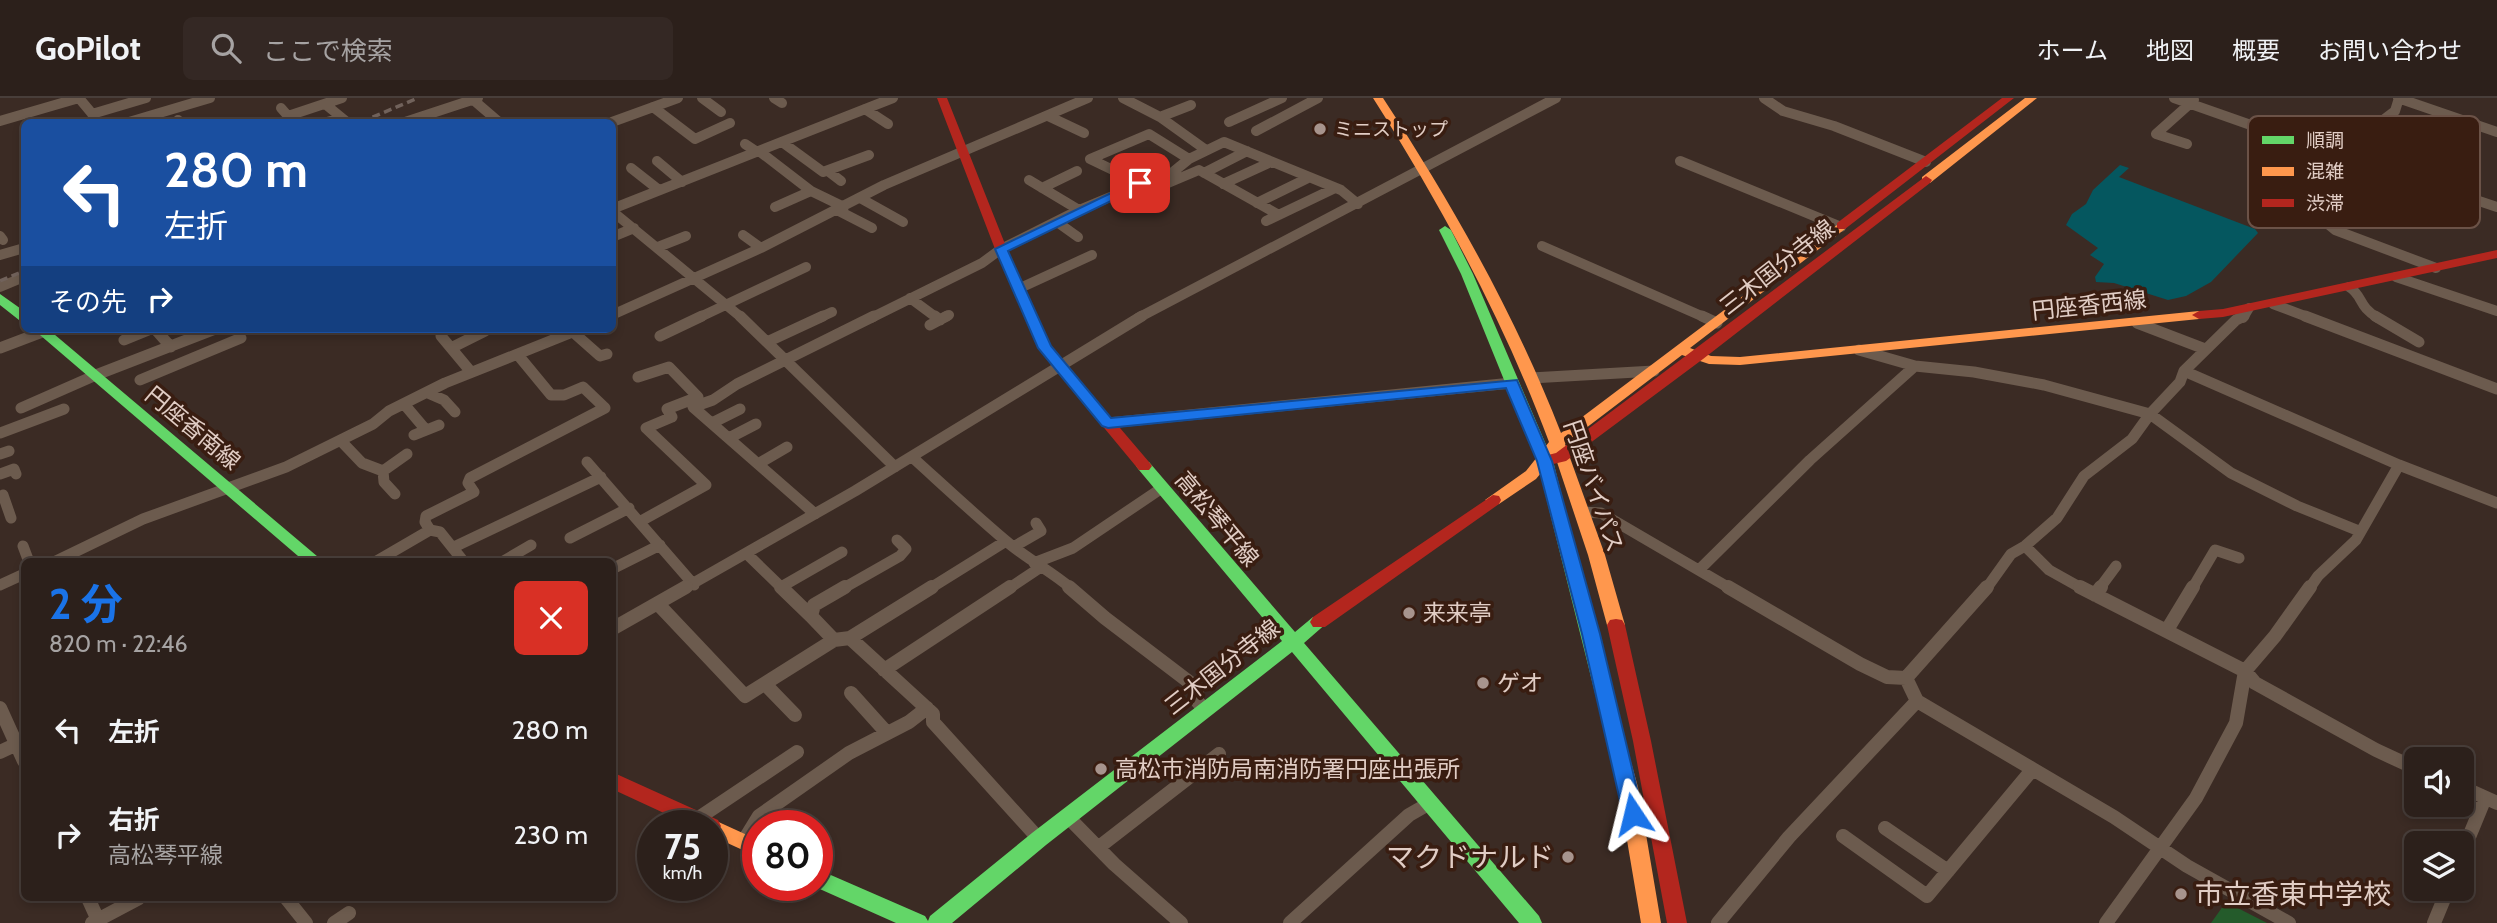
<!DOCTYPE html>
<html lang="ja">
<meta charset="utf-8">
<style>
:root{--surface:#2c201b;--page:#342824;--text:#f1f3f6;--muted:#a6a3a3;--line:#483e3a;--accent:#1a73e8}
body{margin:0;font-family:Cabin,"Noto Sans JP",sans-serif;background:var(--page);color:var(--text);height:100vh;display:flex;flex-direction:column;font-size:26px;white-space:nowrap}
*{box-sizing:border-box;margin:0}
p{font-size:23px;color:var(--muted)}
.icon{flex:none;width:38px;height:38px;fill:none;stroke:currentColor;stroke-width:2;stroke-linecap:round;stroke-linejoin:round}
.map{position:relative;flex:1;overflow:hidden}
.side{position:absolute;left:21px;top:460px;width:595px;height:343px;display:flex;flex-direction:column;background:var(--surface);border-radius:10px;box-shadow:0 4px 10px #0003,0 0 0 2px var(--line)}
.side>*{flex:none}
.guide{position:absolute;left:21px;top:21px;width:595px;height:214px;border-radius:10px;box-shadow:0 4px 10px #0003,0 0 0 2px var(--line);background:#1a4fa0;color:#fff;overflow:hidden}
.tools{position:absolute;left:2404px;top:649px;display:grid;gap:14px}
.tools a{display:grid;place-items:center;width:70px;height:70px;border-radius:10px;background:var(--surface);box-shadow:0 4px 10px #0003,0 0 0 2px var(--line);font-size:35px}
.speed{position:absolute;left:637px;top:712px;display:flex;gap:14px;font-size:35px;font-weight:700;text-align:center}
.speed>*{display:grid;place-content:center;width:91px;height:91px;border-radius:50%;background:var(--surface);box-shadow:0 4px 10px #0003,0 0 0 2px var(--line);line-height:1}
.speed small{font-size:18px;font-weight:400}
.speed .limit{border:10px solid #d22;background:#fff;color:#111}
.pin{position:absolute;display:grid;place-items:center;width:60px;height:60px;color:#fff;margin:-30px;border-radius:14px;box-shadow:0 4px 10px #0006}
.me{position:absolute;width:77px;margin:-38px;rotate:350deg;stroke-linejoin:round;filter:drop-shadow(0 0 5px #0008)}
.turn{display:flex;align-items:center;gap:24px;height:147px;padding:0 28px;font-size:32px}
.turn .icon{width:91px;height:91px;stroke-width:2.5}
.turn b{display:block;font-size:49px;line-height:60px}
.then{display:flex;align-items:center;height:66px;padding:0 28px;background:#0003;gap:14px;font-size:26px}
.round{display:grid;place-items:center;flex:none;width:74px;height:74px;border-radius:10px;background:var(--page)}
.head{display:flex;align-items:center;justify-content:space-between;height:119px;padding:0 28px}
h1{font-size:42px;font-weight:700;line-height:52px;color:var(--accent)}
ul{padding:0;list-style:none}
li{display:flex;align-items:center;gap:21px;height:105px;padding:0 28px}
li div{flex:1}
li b{display:block;font-size:26px}
li em{font-style:normal}
header{display:flex;align-items:center;gap:42px;box-sizing:border-box;height:98px;padding:0 35px;background:var(--surface);border-bottom:2px solid var(--line)}
header strong{font-size:33px}
nav{display:flex;gap:38px;margin-inline-start:auto;font-size:24px}
.search{width:490px;height:63px;background:var(--page);display:flex;align-items:center;gap:18px;box-sizing:border-box;padding:0 24px;border-radius:10px;color:var(--muted);font-size:26px}
.map>svg:first-child{display:block}
</style>
<header>
<strong>GoPilot</strong>
<div class="search"><svg class="icon" aria-label="search" viewBox="0 0 24 24"><circle cx="10" cy="10" r="6"/><path d="M15 15l6 6"/></svg>ここで検索</div>
<nav><a>ホーム</a><a>地図</a><a>概要</a><a>お問い合わせ</a></nav>
</header>
<div class="map">
<svg width="2497" height="825" viewBox="0 0 2497 825">
<rect width="100%" height="100%" fill="#3b2b24"/>
<!-- green -->
<path fill="#245b2b" d="M2226,804l41,21h-56z"/>
<!-- water -->
<path fill="#05575f" d="M2120,67l9,3 -10,9 136,52 3,4 -47,49 -25,14 -18,4 -54,-17 -18,-1 -1,-5 9,-13 -14,-9 8,-7 -32,-23 6,-11 14,-10 7,-14z"/>
<g fill="none" stroke-linecap="round" stroke-linejoin="round">
<!-- street-far2 -->
<path stroke="#6c5b4e" stroke-width="10" d="M79,0l20,24
M471,0l28,24
M702,0l19,14
M774,0l8,5
M1123,0l37,19 46,33
M1764,0l19,13 51,15 92,36
M2174,0l176,62
M2398,0l99,34
M2399,0l-4,13 -21,16 -15,18 -21,42 -26,24 23,19 101,38
M325,6l22,18
M653,9l42,32 35,-16
M281,10l7,8 54,-18
M865,11l23,15
M92,16l54,-16
M1048,18l36,17
M1160,19l31,-12
M178,22l2,2
M0,23l79,-23
M129,24l81,-24
M327,24l14,-4
M405,24l73,-24
M612,24l66,-24
M1229,24l53,-24
M1256,33l62,-33
M782,44l41,30 46,-17
M745,46l12,8
M2187,46l-31,-10 38,-34
M759,53l52,40 33,16
M657,63l25,21
M1680,63l161,66
M631,70l28,22
M828,73l13,10
M1204,75l43,-22
M1029,82l50,30
M1140,85l-50,-24 59,-25 40,25
M1223,86l48,-22
M1161,88l38,-16 80,45
M1042,90l35,-17
M860,100l43,24
M1257,105l51,-25
M775,109l36,-16
M612,111l281,-111
M837,112l35,18
M612,113l130,107
M1266,123l67,-32
M1057,124l21,15
M2323,125l48,-11 38,-26 55,10 33,11
M743,137l18,13
M0,138l3,4
M612,139l22,-9
M1542,148l164,72
M658,149l28,-11
M0,157l24,-7
M2396,179l101,34
M0,189l24,-10
M2349,189c14,8 9,20 29,31
M1018,191l74,-34
M910,200l27,20
M2273,206l37,14
M612,217l149,-67 123,-63 204,-87
M698,220l108,-51
M819,220l13,-6
M871,220l111,-55 19,-14 78,-39 55,-23 11,-8 28,-7 16,-13 35,-17 117,48 17,14
M943,220l6,-3
M1138,220l418,-220
M2243,220l6,-10"/>
<!-- street-far1 -->
<path stroke="#6c5b4e" stroke-width="11" d="M740,218l155,151
M935,218l5,4
M1702,218l15,7
M2305,218l192,73
M2375,218l44,26
M2137,225l68,26
M930,227l17,-9
M155,231l16,18
M574,235l26,23 7,-2
M441,238l30,36
M660,238l42,-20
M124,242l27,-11
M767,244l56,-26
M0,250l50,-19
M451,250l34,-17
M1859,252l56,16 59,6 70,13 106,29 81,59 66,33 62,25
M2184,273l215,94 98,38
M638,279l31,-10 29,30 -31,12 5,8 -26,11 60,57 -65,36
M1531,280l123,-7
M140,282l101,-42
M428,295l16,7 11,12
M404,306l22,26
M21,310l75,-33 119,-46
M712,325l28,-14
M1108,325l404,-40
M0,335l64,-24
M414,337l25,-10
M729,340l27,-14
M341,343l21,22 21,8
M0,356l9,-3
M912,359c31,28 62,57 94,84 21,18 45,30 66,48
M587,364l107,123
M758,366l29,-17
M0,376l14,-5 2,5
M395,396l-11,-12 -1,-11 24,-17
M0,399l3,-2 8,23
M1581,414l20,1 130,76
M815,416l-122,-107 20,-7 24,-16 137,-68
M570,440l59,-30
M23,448l6,16
M1015,448l26,-15 -5,-8
M2025,448l24,24 34,19
M454,449l147,-70
M747,456l36,35
M54,464l89,-43 143,-52 87,-43 16,-13 56,-28 135,-54
M375,464l55,-32
M464,464l-24,-30 -10,-2 -5,-8 1,-6 48,-24 -6,-9 2,-5 135,-70 -22,-21 -19,8h-13l-33,-40
M502,464l29,-17
M1034,465l39,-15 89,-60
M612,471l48,-24
M1700,471l110,-109 105,-94
M0,487l24,-11
M781,489l61,-35
M683,491l172,-98 287,-175
M842,491l58,-33 6,-7 -9,-9
M929,491l77,-48
M1008,491l33,-22
M1986,491l25,-35 14,-8 32,-28 27,-42 48,-37 18,-25 30,-32 4,-11 52,-51 8,-4
M2099,491l17,-23
M2192,491l23,-39 24,8
M2309,491l9,-13 38,-36 43,-75"/>
<!-- street -->
<path stroke="#6c5b4e" stroke-width="14" d="M781,489l30,29
M1069,489l36,31 92,70v13l7,8
M1728,489l132,77 27,13 19,1 81,-91
M2080,489l165,84 10,12 121,67 41,19
M2095,497l6,-8
M658,506l87,92 89,-56 16,-2 82,-51
M612,531l74,-42
M2167,532l26,-43
M850,540l83,76v8l106,117
M834,542l-23,-24 3,-11 31,-18
M884,572l126,-83
M1906,580l11,23 197,116 73,49 102,57
M765,586l30,31
M851,595l36,40
M0,610l24,53
M0,654l17,-8
M2462,689l35,16
M1068,719l46,47 67,59
M697,721l100,-67
M1885,730l63,43
M1843,738l84,60 105,-126
M743,744l16,-26 90,-63 60,-31 18,-14
M1099,749l120,-93
M2462,756l23,-56
M88,800l10,22
M286,800l20,25
M92,825l47,-25
M334,825l15,-10
M1290,825l119,-108 21,-12
M1718,825l71,-86 128,-136
M2106,825l90,-125 40,-75 9,-52 30,-35 35,-49
M2434,825l14,-34"/>
<!-- fast -->
<path fill="#63d668" fill-rule="evenodd" d="M1445,128l6,4 22,44 80,187 72,280 -2,5 -7,3 -7,-3 -2,-5 -70,-280 -76,-187 -22,-44z
M0,196l24,17v10l-5,-1 -19,-15z
M33,231h15l276,233h-19z
M1144,363l5,1 146,170 18,-15h12l3,5 -24,21 235,273 3,7h-23l-227,-271 -246,193 -94,78h-56l-83,-37h4v-17l108,47 3,5 2,-5 102,-83 250,-192 -143,-171 -3,-4 3,-4z"/>
<!-- slow -->
<path fill="#ff974d" fill-rule="evenodd" d="M1373,0h10c69,106 132,216 178,335l280,-211 4,1v6l-155,119 21,8 29,1 459,-46 7,4 -7,4 -459,46 -31,-1 -27,-9 -117,89 40,111 20,70 -3,5h-12l-3,-5 -19,-70 -33,-99 -19,23 -37,25 -6,1 -8,-5 41,-29 23,-29c-45,-121 -107,-235 -176,-344z
M2025,0h12l-107,85h-8v-6z
M1616,635l7,3 2,5 13,46 23,136h-20l-23,-136 -11,-46 2,-5z
M712,721l46,21v17l-46,-21v-10h-9l2,-5z"/>
<!-- jam -->
<path fill="#b3261e" fill-rule="evenodd" d="M937,0h10l60,151 44,98 98,115 3,4 -3,4h-10l-101,-122 -43,-99z
M2002,0h12l-169,131h-8v-6z
M1926,78l6,4 -2,3 -227,176 -137,102 -17,4 -5,-1 -3,-4 3,-4 12,-3z
M2497,152v8l-274,59 -24,2 -7,-4 7,-4 24,-2z
M1493,397l6,1 2,4 -2,4 -174,123h-12l-3,-5 3,-5z
M1616,521l6,1 3,5 26,116 36,182h-20l-34,-182 -26,-116 3,-5z
M612,674l106,48 3,6 -3,6 -6,2v-8h-20l-80,-37z"/>
<!-- rail -->
<path stroke="#71625b" stroke-width="3.5" stroke-dasharray="8 4.5" stroke-linecap="butt" d="M361,24l57,-24
M0,183l24,-10"/>
</g>
<!-- route -->
<path fill="#1a73e8" stroke="#114b97" stroke-width="2" d="M1140,81l6,4 -2,2 -136,66 43,95 60,72 406,-38 35,81 48,173 43,180 -3,6 -7,3 -7,-3 -3,-6 -41,-180 -45,-173 -31,-73 -398,40 -6,-2 -64,-78 -43,-99z"/>
<!-- markers -->
<g fill="#a7948d" stroke="#391d11" stroke-width="2.5">
<circle cx="1320" cy="31" r="7"/>
<circle cx="1409" cy="515" r="7"/>
<circle cx="1483" cy="585" r="7"/>
<circle cx="1101" cy="671" r="7"/>
<circle cx="1568" cy="759" r="7"/>
<circle cx="2181" cy="796" r="7"/>
</g>
<g text-anchor="middle" dominant-baseline="central" stroke-width="7" stroke-linejoin="round" paint-order="stroke">
<!-- far-poi labels -->
<g font-size="19" fill="#e1cdc5" stroke="#391d11" text-anchor="start">
<text x="1334" y="31">ミニストップ</text>
</g>
<!-- street labels -->
<g font-size="23" fill="#e1cdc5" stroke="#391d11">
<text transform="translate(1777 169) rotate(-38)">三木国分寺線</text>
<text transform="translate(2089 207) rotate(-6)">円座香西線</text>
<text transform="translate(193 330) rotate(40)">円座香南線</text>
<text transform="translate(1594 388) rotate(71)">円座バイパス</text>
<text transform="translate(1217 421) rotate(50)">高松琴平線</text>
<text transform="translate(1222 569) rotate(-38)">三木国分寺線</text>
</g>
<!-- poi labels -->
<g font-size="23" fill="#e1cdc5" stroke="#391d11" text-anchor="start">
<text x="1423" y="515">来来亭</text>
<text x="1497" y="585">ゲオ</text>
<text x="1115" y="671">高松市消防局南消防署円座出張所</text>
</g>
<!-- near-poi labels -->
<g font-size="28" fill="#e1cdc5" stroke="#391d11" text-anchor="end">
<text x="1554" y="759">マクドナルド</text>
<text x="2195" y="796" text-anchor="start">市立香東中学校</text>
</g>
</g>
<!-- legend -->
<rect x="2248" y="18" width="232" height="112" rx="10" fill="#391d11" stroke="#6b5247" stroke-width="2"/>
<rect x="2262" y="38" width="32" height="8" fill="#63d668"/>
<rect x="2262" y="69" width="32" height="9" fill="#ff974d"/>
<rect x="2262" y="101" width="32" height="8" fill="#b3261e"/>
<g font-size="19" fill="#e1cdc5">
<text x="2306" y="49">順調</text>
<text x="2306" y="80">混雑</text>
<text x="2306" y="112">渋滞</text>
</g>
</svg>
<div class="tools">
<a><svg class="icon" aria-label="sound" viewBox="0 0 24 24"><path d="M4 9h4l5-4v14l-5-4H4zM17 9q2 3 0 6"/></svg></a>
<a><svg class="icon" aria-label="layers" viewBox="0 0 24 24"><path d="M12 4l9 5-9 5-9-5zM3 14l9 5 9-5"/></svg></a>
</div>
<div class="speed"><div>75<small>km/h</small></div><div class="limit">80</div></div>
<div class="pin" style="left:1140px;top:85px;background:#d93025"><svg class="icon" aria-label="arrive" viewBox="0 0 24 24"><path d="M6 21V4h12l-3 4 3 4H6"/></svg></div>
<svg class="me" style="left:1633px;top:716px" viewBox="-20 -20 40 40"><path d="M0-17L14 15 0 8-14 15z" fill="#1a73e8" stroke="#fff" stroke-width="4"/></svg>
<div class="guide">
<div class="turn"><svg class="icon" aria-label="left" viewBox="0 0 24 24"><path d="M17 20v-9H6M10 6l-5 5 5 5"/></svg><div><b>280 m</b>左折</div></div>
<div class="then">その先<svg class="icon" aria-label="right" viewBox="0 0 24 24"><path d="M7 20v-9h11M14 6l5 5-5 5"/></svg></div>
</div>
<section class="side">
<div class="head"><div><h1>2 分</h1><p>820 m · 22:46</p></div><a class="round" style="background:#d93025;color:#fff"><svg class="icon" aria-label="close" viewBox="0 0 24 24"><path d="M6 6l12 12M18 6L6 18"/></svg></a></div>
<ul>
<li><svg class="icon" aria-label="left" viewBox="0 0 24 24"><path d="M17 20v-9H6M10 6l-5 5 5 5"/></svg><div><b>左折</b></div><em>280 m</em></li>
<li><svg class="icon" aria-label="right" viewBox="0 0 24 24"><path d="M7 20v-9h11M14 6l5 5-5 5"/></svg><div><b>右折</b><p>高松琴平線</p></div><em>230 m</em></li>
</ul>
</section>
</div>
